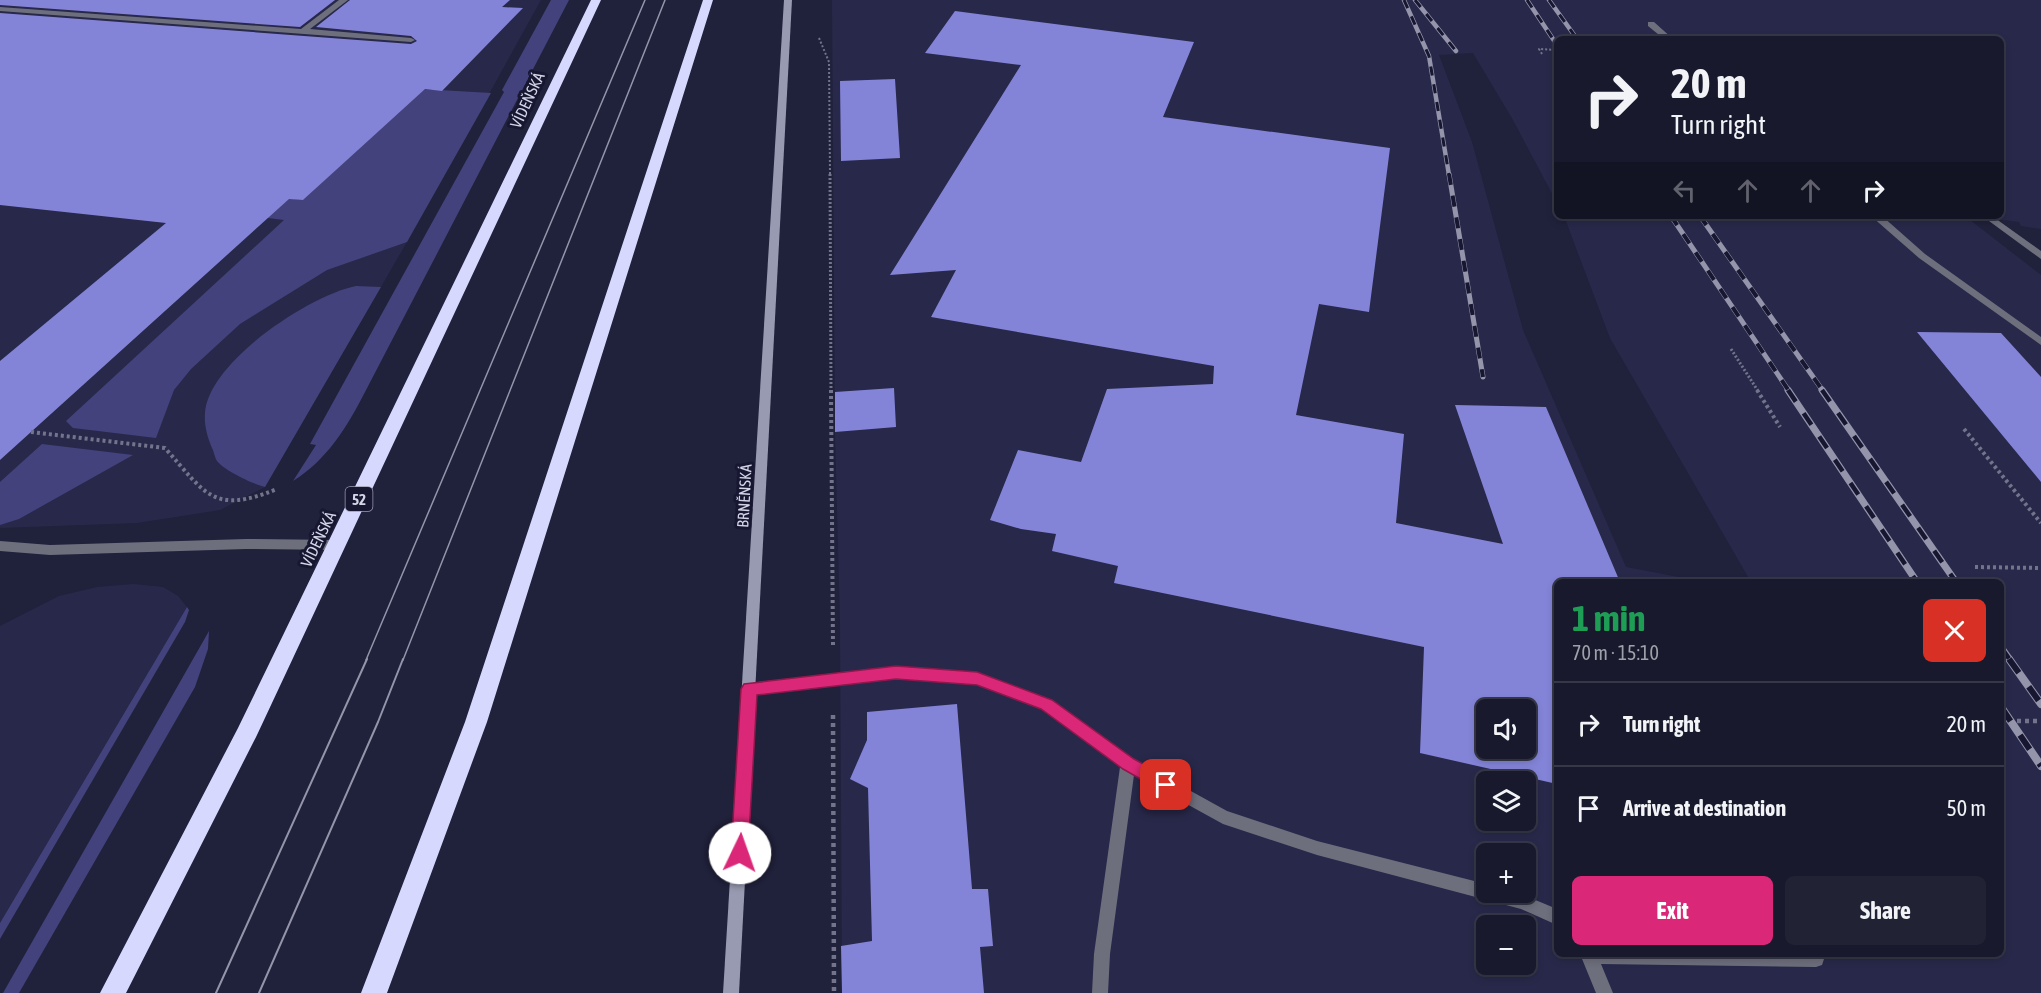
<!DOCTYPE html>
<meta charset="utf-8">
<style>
:root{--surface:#18192c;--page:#212234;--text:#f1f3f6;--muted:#9fa0a9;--line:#363848;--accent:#db2777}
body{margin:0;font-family:"Asap Condensed",sans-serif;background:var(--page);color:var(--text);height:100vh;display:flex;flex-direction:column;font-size:22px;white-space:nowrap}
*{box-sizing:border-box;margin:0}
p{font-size:20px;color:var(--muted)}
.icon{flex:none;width:33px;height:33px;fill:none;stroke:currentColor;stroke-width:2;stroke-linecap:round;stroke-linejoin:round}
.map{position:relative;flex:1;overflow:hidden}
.details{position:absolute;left:1554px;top:579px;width:450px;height:378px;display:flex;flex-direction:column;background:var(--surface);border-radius:9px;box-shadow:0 3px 9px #0003,0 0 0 2px var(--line)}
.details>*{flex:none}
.hud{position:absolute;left:1554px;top:36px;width:450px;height:183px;border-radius:9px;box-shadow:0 3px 9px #0003,0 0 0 2px var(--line);background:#18192c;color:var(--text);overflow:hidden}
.buttons{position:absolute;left:1476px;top:699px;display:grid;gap:12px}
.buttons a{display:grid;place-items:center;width:60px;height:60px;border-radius:9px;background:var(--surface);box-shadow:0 3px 9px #0003,0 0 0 2px var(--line);font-size:30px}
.pin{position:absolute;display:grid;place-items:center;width:51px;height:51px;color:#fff;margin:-26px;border-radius:12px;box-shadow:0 3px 9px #0006}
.me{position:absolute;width:66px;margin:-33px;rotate:3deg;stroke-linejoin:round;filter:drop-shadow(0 0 4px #0008)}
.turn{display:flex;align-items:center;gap:21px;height:126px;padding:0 18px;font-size:27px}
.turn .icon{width:78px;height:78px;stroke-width:2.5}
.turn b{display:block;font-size:42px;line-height:51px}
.lanes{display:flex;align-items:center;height:57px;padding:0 18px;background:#0003;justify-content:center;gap:30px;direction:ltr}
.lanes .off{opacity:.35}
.round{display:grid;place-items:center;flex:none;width:63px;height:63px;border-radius:9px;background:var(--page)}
.head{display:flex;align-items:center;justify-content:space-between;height:102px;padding:0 18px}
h1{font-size:36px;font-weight:700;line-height:45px;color:#1e9e55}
.primary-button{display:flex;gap:12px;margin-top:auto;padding:12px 18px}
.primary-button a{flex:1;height:69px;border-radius:9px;background:var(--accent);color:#fff;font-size:24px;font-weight:700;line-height:69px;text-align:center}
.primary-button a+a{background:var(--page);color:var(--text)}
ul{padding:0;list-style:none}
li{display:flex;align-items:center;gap:18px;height:84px;padding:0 18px;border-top:2px solid var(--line)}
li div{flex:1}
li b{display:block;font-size:22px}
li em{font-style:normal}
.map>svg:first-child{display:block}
</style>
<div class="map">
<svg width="2041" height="993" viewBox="0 0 2041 993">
<rect width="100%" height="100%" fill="#20213b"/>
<!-- built -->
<path fill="#28284a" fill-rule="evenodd" d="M0,0h541l-134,242 -142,245 -45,23 -83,13 -137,5z
M832,0h1209v229l-20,-3 -2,-4 -47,-6h29v-177h-444v164l-44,-83 -40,-67 -34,2 33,87 51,188 103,237 79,15h-148v372h444v-372h-250l-141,-244 -46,-122h401l76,59v718h-1199l-2,-371 -5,-190zM1486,710h40v38h-40zM1486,782h40v38h-40zM1486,854h40v38h-40zM1486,926h40v38h-40z
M134,584l29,3 15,9 9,11 -187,316v-297l59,-30 38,-9z"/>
<!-- green -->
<path fill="#43427c" d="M551,0h18l-204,392c-18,35 -38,68 -72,89l23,-36 -6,-1 194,-352 -2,-2z
M422,89l69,4 -84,149 -80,28 -87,54 -49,45 -17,21 -18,48 -83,-10 -7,-7 218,-201 -48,-6 22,-19 45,5z
M356,286l25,1 -116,200c-12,-3 -40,-16 -48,-26 -2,-3 -3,-9 -5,-13 -5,-12 -8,-23 -7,-35 3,-51 105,-118 151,-127z
M42,444l91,11 -114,64 -19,6v-43z
M187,607l2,3 -4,12 -185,317v-16z
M209,631l-1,18 -13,38 -176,306h-16z"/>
<!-- building -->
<path fill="#8384d7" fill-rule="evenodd" d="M0,0h335l-35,27 -300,-22z
M350,0h160l-8,7 21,1 -81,83 -17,-2 -122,111 -14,-1 -289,261v-99l166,-138 -166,-18v-192l411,31 6,-3 -6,-5 -95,-9z
M955,11l239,31 -31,75 227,31 -21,164 -50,-8 -23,111 108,19 -8,89 107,21 -48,-139 91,2 74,175h-63v202l-137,-31 4,-106 -310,-64 4,-17 -66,-15 4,-17 -35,-5 -31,-9 28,-70 63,12 26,-73 106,-5 1,-18 -283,-49 25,-47 -66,5 131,-210 -96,-12zM1486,710h40v38h-40z
M895,79l5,79 -59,3 -1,-80z
M1917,332l84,1 40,44v105z
M894,388l2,39 -61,5v-40z
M957,704l15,185h16l5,57 -13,1 4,46h-142l-1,-47 31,-5 -4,-153 -18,-9 17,-39v-28z"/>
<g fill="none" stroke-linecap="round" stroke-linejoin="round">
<!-- path-far3 -->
<path stroke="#73748b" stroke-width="2" stroke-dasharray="2 2" stroke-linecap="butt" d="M819,38l10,24 1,113
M1542,54l-3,-5 18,1"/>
<!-- path-far2 -->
<path stroke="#73748b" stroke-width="3" stroke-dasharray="2 2" stroke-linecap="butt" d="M830,174l1,217
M1731,349l27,42"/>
<!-- path-far1 -->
<path stroke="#73748b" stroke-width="4" stroke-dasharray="3 3" stroke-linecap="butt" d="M831,390l2,257
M1757,390l23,37
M1964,429l77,94
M31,432l134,16c41,46 48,67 112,41
M1975,567l66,1"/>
<!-- path -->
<path stroke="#73748b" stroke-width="4.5" stroke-dasharray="4 4" stroke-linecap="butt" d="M833,715l1,278
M2001,721h40"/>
<!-- lane -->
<path fill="#6e6f7d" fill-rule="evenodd" d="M339,0h9l-38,29 101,9 4,2 -4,2 -411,-31v-4l301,22z
M1648,22h6l19,17h-9l-16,-13z
M1871,216h11l43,38 116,83v8l-122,-87z
M1992,216l49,35v8l-52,-38 -2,-2z
M896,667l86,7 69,26 82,59 94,52 90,30 169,43v8h30l41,17v16l-36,-16 -204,-54 -94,-31 -89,-49 -24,179 -2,39h-16l2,-39 26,-187 -79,-59 -65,-24 -80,-5 -147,16 -5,-2 -2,-4 2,-4 5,-2z
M1580,954h242l2,5 -2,6 -6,2 -215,-3 12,29h-17z"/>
<!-- street -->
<path fill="#6e6f7d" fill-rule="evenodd" d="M246,539l91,1 4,2 2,3 -2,3 -4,2 -91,-1 -196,6 -50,-4v-10l50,4z"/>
<!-- secondary -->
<path fill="#989ab1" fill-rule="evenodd" d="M784,0h8l-53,993h-16z"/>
<!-- highway -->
<path fill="#d6d9fd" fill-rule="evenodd" d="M591,0h10l-344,735 -131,258h-26l138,-265z
M703,0h10l-226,722 -100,271h-26l104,-271z"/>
<!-- tram-far1 -->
<path stroke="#9495aa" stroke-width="1.5" d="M366,660l279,-660
M403,660l262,-660"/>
<!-- tram -->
<path stroke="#9495aa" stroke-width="2" d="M216,993l151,-334
M259,993l119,-271 25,-63"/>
<!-- rail-far3 casing -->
<g stroke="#9495aa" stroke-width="4.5">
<path id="rail-far3" d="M1404,0l25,56 20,119
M1415,0l41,51
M1527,0l30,45
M1549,0l28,39"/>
</g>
<!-- rail-far2 casing -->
<g stroke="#9495aa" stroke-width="5">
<path id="rail-far2" d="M1449,174l34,203
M1671,216l118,175
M1700,216l123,175"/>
</g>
<!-- rail-far1 casing -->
<g stroke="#9495aa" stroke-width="7">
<path id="rail-far1" d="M1788,390l129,192
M1822,390l134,192
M2001,647l9,13"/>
</g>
<!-- rail casing -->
<g stroke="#9495aa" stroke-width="8">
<path id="rail" d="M2009,659l32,45
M2001,707l40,59"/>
</g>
<!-- rail-far3 -->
<use href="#rail-far3" stroke="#171731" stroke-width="3" stroke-dasharray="9" stroke-linecap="butt"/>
<!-- rail-far2 -->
<use href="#rail-far2" stroke="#171731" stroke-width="4" stroke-dasharray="11" stroke-linecap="butt"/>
<!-- rail-far1 -->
<use href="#rail-far1" stroke="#171731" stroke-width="4.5" stroke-dasharray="14" stroke-linecap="butt"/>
<!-- rail -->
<use href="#rail" stroke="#171731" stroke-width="6" stroke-dasharray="17" stroke-linecap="butt"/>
</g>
<!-- route -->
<path fill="#db2777" stroke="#8e194d" stroke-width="1.5" d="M896,666l81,6 75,28 82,59 38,21 3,5 -3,5 -6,2 -6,-2 -37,-21 -82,-60 -64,-24 -81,-6 -139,16 -9,158 -2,6 -6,2 -7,-2 -2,-6 10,-164 3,-5z"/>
<g text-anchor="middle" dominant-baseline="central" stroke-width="6" stroke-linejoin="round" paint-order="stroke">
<!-- shield labels -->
<rect fill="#171731" stroke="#9b9cb0" stroke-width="1.5" x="345.5" y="487" width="27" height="24" rx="4.5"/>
<g font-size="15" font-weight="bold" fill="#d3d5e7">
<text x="359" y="499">52</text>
</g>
<!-- street labels -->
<g font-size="16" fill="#d3d5e7" stroke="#171731">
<text transform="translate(527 100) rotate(-65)">VÍDEŇSKÁ</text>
<text transform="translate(744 496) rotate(-87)">BRNĚNSKÁ</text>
<text transform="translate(318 539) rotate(-64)">VÍDEŇSKÁ</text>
</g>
</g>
</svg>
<div class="buttons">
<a><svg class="icon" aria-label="sound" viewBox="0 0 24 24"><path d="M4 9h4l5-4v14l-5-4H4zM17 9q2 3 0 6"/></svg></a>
<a><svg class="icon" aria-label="layers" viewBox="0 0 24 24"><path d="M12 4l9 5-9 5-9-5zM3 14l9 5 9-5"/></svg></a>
<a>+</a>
<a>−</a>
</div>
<div class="pin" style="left:1166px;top:785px;background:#d93025"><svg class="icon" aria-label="arrive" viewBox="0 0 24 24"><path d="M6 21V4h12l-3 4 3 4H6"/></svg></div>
<svg class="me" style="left:740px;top:853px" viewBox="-20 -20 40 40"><circle r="19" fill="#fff"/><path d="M0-13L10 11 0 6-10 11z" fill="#db2777"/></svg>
<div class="hud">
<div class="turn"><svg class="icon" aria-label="right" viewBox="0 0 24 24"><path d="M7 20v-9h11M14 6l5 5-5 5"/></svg><div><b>20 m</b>Turn right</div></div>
<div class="lanes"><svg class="icon off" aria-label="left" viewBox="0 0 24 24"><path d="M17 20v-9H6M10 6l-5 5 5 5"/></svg><svg class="icon off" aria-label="ahead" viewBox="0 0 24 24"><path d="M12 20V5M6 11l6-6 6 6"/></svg><svg class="icon off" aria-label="ahead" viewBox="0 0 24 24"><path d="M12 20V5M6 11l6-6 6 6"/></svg><svg class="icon" aria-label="right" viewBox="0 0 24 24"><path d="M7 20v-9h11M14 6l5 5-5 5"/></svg></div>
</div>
<section class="details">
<div class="head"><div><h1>1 min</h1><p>70 m · 15:10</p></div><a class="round" style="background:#d93025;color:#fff"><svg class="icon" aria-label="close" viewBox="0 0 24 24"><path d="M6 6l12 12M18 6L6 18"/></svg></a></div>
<ul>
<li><svg class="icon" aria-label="right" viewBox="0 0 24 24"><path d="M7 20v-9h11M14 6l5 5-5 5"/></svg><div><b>Turn right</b></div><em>20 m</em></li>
<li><svg class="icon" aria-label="arrive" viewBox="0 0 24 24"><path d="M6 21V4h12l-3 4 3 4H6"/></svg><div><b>Arrive at destination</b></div><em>50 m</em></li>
</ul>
<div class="primary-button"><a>Exit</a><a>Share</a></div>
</section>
</div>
